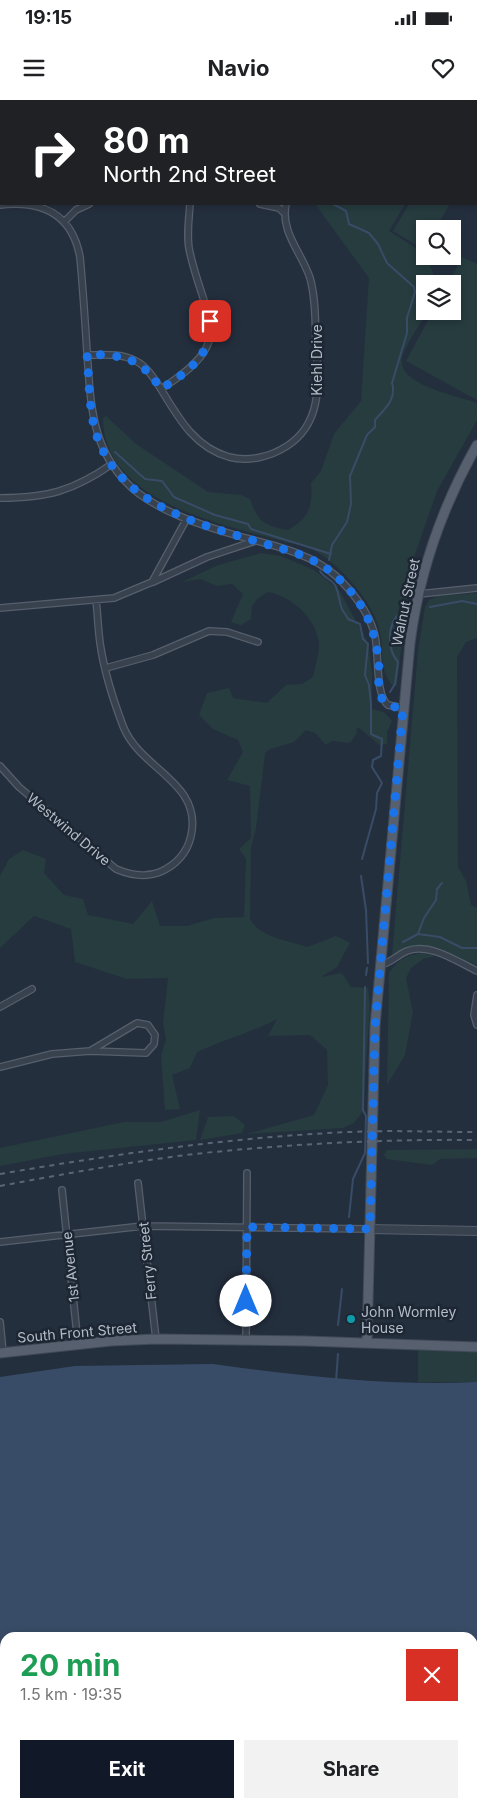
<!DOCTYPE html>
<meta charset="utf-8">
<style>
:root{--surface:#fff;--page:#f2f2f2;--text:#202124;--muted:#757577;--accent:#111827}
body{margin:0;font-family:Inter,sans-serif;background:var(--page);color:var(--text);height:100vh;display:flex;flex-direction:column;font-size:19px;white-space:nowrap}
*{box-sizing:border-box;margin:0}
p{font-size:16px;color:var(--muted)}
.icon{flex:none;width:28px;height:28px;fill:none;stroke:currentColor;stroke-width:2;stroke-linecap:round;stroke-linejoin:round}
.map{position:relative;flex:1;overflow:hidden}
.side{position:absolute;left:0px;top:1532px;width:478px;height:176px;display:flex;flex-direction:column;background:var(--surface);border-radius:15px 15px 0 0;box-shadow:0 2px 8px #0003}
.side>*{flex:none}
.top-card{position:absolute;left:0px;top:0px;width:478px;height:105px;box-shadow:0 2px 8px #0003;background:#202124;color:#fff;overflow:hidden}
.buttons{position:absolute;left:416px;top:120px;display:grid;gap:10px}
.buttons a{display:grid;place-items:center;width:45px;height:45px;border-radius:0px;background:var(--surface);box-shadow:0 2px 8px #0003;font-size:25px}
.pin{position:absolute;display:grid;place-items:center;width:42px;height:42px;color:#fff;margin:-21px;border-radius:10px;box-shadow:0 2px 8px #0006}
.me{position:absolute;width:55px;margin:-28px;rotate:0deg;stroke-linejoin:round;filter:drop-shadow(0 0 4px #0008)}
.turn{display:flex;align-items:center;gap:18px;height:105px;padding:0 20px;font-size:22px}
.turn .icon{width:65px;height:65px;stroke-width:2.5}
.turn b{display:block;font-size:35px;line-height:42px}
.round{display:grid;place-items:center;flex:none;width:52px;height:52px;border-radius:0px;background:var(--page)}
.overview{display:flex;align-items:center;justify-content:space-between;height:85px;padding:0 20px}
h1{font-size:30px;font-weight:700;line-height:38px;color:#1e9e55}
.action{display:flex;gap:10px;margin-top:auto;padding:10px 20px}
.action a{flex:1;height:58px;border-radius:0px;background:var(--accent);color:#fff;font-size:20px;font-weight:700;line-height:58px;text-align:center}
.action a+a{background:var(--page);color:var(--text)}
.status{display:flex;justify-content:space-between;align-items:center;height:35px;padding:0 25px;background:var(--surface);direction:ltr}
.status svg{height:14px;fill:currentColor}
header{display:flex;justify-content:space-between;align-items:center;height:65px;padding:0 20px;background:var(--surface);font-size:22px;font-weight:700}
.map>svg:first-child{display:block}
</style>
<div class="status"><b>19:15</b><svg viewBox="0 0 49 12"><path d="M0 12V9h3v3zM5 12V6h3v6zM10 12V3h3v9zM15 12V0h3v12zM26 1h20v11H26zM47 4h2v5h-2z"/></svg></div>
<header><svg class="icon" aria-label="menu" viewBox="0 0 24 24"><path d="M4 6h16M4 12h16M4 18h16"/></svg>Navio<svg class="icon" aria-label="heart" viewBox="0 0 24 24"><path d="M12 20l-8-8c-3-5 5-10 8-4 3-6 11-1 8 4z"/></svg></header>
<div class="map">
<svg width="477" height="1708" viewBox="0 0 477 1708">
<rect width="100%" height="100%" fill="#242f3e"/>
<!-- green -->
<path fill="#263c3f" d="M315,104h90l-16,27 36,23 11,25 -1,5h-10v27h3c-7,13 -24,35 -26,48 -4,26 56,37 75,44v17l-40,71 -27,78 -13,116 -4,1c-14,-14 -9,-36 -13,-54 -7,-31 -39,-66 -66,-82 -10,-6 -25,-6 -36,-10 -61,-17 -175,-40 -175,-122l3,-2 30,28 72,48 33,3 9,4c9,24 13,26 38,31 21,-12 25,-24 23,-47l10,-12 13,-37 27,-33 8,-123z
M409,104h41l-15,25h-10v16l-2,4 -30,-18z
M462,157l15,7v136l-71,-39 27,-50h19v-27h-4z
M261,453l20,3 33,14 25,20 29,53 4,30v36l12,3 8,9 -5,11v11l-6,3 -22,-18 -3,1 1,4 -7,10 -18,-2 -6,4 -11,-12 -9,-3 -12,12 -26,8 -3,4 -9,74 -5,20 -1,71c9,18 39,22 57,28l29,-11 14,7 -13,24 -16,10 21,-4 9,14 17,1 2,17 -7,106 -9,12 -11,5 -96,6 67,-19 14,-30 -1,-35 -17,-15 -42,1 9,-17c-26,14 -54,21 -80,33l-7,16 -18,7 8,34 -15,1 -4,-54 5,-17 -3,-16 5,-45 -41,1 -52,-17 -4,-33 -37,-13 -34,32v-72l9,-17 14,-9 23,9 -2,14 20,22 19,4 5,16 45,9 19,-23 8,25h27l27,-8 30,-1 2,-58 -7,-10 12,-11 -1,-52 -23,-6 16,-28 -5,-12 -25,-11 -14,-14 8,-22 22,-5 4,10 34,5 19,-18 16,-1 11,-7c2,-10 7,-25 6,-35 -5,-26 -27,-45 -51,-50l-10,6 -6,8 -1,13 -10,6 -10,-3 12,-28 -11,-10 -15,2 -17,-7 -18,3 36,-17z
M477,493v45l-11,4 -9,15 1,210 8,14 5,24 6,3v57c-36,-15 -47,-28 -85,-10l26,-304 7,-44 4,-7 9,-4z
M421,853l15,3 -13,3 -12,9 -5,10 7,34 -8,43 -18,30 2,-112c9,-13 16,-17 32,-20z
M200,1010l-4,30 -133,14 -63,12v-18l124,-26h37z
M234,1016l11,9 -3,8 -42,7 8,-23z
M477,1049v9l-37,1 -8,6 -45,-6 -3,-4 3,-5z
M418,1250l59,2v30h-59z"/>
<!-- water -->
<path fill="#394c67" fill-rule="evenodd" d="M213,1264c87,12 176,22 264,18v426h-477v-431l75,-11zM5,1538h467v166h-467z"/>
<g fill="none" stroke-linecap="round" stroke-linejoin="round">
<!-- stream -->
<path stroke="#394c67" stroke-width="2" d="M174,0l5,1
M115,352l30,27 17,2 12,16 41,18 33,9 3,5 80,25
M329,460l3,-15 15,-23 4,-18 -1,-28 17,-41 8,-8v-7c9,-11 22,-20 17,-37l15,-50v-15l8,-26 -1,-5 -27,-24 -9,-19 -9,-11 -20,-9 -3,-13 -13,-7
M320,471c4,7 11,8 15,14 4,7 4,17 7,24 2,4 4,6 6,10l12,5 3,15 5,5 -3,31 4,10 2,19v30l11,5 -1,17 -8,4 -1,7 10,16 -5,10 -1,16 -14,50
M430,507l32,-6 15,3
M390,592l5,-8 3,-22c-12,-14 -11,-42 5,-50
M361,776l5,34 2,53
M418,834l6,-16 12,-18 1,-11 5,-6
M403,842l15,-8 22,3 22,11h15
M366,875l1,-7
M349,1117l4,-38 12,-26 1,-37 -3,-6 2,-123
M338,1225l4,-36
M336,1281l2,-27"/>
<!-- minor casing -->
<g stroke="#565f6c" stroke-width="8">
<path id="minor" d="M191,0l5,1
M260,104l19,4 5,5
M0,105c42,-5 72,9 80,52 3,32 5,63 7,95 4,55 4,103 51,141 27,20 58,30 90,40 36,11 79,17 108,43 15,14 32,35 38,56 6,17 0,62 14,73l15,3
M64,122l12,-12 13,-6
M87,255c16,0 34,-2 49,6 10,5 17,16 23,25 18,29 34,61 70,71 20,5 41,0 58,-11 37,-24 31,-66 29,-104 -1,-21 0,-43 -6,-64 -8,-25 -30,-46 -24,-74
M161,289c77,-49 45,-65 29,-136 -4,-15 -1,-34 0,-49
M0,398c47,0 73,-7 112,-34
M153,482l54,-25 48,-16
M419,494l58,-6
M0,508l114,-10 38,-16 34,-62
M106,568l47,-13 56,-24 18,1 31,10
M0,666l19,21 97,82c14,6 29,9 44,3 16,-7 27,-19 31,-36 12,-54 -51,-66 -68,-110 -9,-24 -18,-52 -22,-77 -3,-16 -3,-33 -5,-49
M380,865c11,-2 17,-10 27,-14 22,-9 51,11 70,20
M477,895l-3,20 3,10
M0,907l32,-18
M137,923l11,2 7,10 -1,9 -8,9 -56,-2z
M0,967l52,-13 38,-3
M138,1083l18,156
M62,1090l16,154
M0,1142l143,-16 226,3
M0,1222l3,30
M246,1240l1,-167"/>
</g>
<!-- tertiary casing -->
<g stroke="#565f6c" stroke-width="10">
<path id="tertiary" d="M369,1129l108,2"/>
</g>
<!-- primary casing -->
<g stroke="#414a57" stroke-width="11">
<path id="primary" d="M367,1243l8,-317 35,-383c9,-70 32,-136 67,-198
M0,1253l111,-12 45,-2 150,2 171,6"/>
</g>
<!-- minor -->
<use href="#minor" stroke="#38414e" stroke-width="5.5"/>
<!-- tertiary -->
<use href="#tertiary" stroke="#38414e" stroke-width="8"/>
<!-- primary -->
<use href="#primary" stroke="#56606e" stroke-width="9"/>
<!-- rail -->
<path stroke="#5a6575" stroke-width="2" stroke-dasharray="5 5" stroke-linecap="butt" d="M0,1074c116,-20 232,-37 350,-42 41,-2 83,0 125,0
M0,1086c64,-12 129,-24 194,-32 94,-10 189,-15 283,-14"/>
</g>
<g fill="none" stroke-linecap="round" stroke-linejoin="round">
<!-- route -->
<path stroke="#1a73e8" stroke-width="9" stroke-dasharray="0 16.2" d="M210,221c2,35 -23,51 -49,68 -22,-33 -36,-33 -74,-35 2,24 2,49 7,72 19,78 102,97 168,117 28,8 54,14 75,34 28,26 39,52 42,90 0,9 -2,25 4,33 4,7 13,7 20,8l-28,318 -5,203 -123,-2 -1,74"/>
</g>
<!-- markers -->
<circle fill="#0f9aa8" stroke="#1d2633" stroke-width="2" cx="351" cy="1219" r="5"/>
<g text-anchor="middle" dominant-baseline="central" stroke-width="5" stroke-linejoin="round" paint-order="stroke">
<!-- street labels -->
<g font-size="14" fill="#b4bcc9" stroke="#1d2633">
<text transform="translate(316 260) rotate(-90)">Kiehl Drive</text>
<text transform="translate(405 502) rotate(-78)">Walnut Street</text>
<text transform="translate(69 729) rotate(40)">Westwind Drive</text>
<text transform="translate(147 1161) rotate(-96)">Ferry Street</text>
<text transform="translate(70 1167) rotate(-96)">1st Avenue</text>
<text transform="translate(77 1232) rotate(-5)">South Front Street</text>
</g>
<!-- poi labels -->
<g font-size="14" fill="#b4bcc9" stroke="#1d2633" text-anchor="start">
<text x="361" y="1211">John Wormley<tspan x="361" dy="16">House</tspan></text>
</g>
</g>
</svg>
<div class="buttons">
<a><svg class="icon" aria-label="search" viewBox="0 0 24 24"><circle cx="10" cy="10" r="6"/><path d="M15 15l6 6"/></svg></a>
<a><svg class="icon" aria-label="layers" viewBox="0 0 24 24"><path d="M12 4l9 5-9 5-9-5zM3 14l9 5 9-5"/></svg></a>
</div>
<div class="pin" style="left:210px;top:221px;background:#d93025"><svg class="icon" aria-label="arrive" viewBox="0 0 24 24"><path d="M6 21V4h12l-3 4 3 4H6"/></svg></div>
<svg class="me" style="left:246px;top:1201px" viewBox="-20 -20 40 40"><circle r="19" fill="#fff"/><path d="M0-13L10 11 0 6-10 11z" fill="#1a73e8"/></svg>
<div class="top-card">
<div class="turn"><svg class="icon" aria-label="right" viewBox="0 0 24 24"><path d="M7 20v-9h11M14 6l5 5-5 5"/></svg><div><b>80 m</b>North 2nd Street</div></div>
</div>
<section class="side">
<div class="overview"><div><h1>20 min</h1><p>1.5 km · 19:35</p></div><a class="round" style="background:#d93025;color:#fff"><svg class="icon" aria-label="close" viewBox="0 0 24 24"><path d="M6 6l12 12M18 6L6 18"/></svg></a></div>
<div class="action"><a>Exit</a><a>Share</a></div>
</section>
</div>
